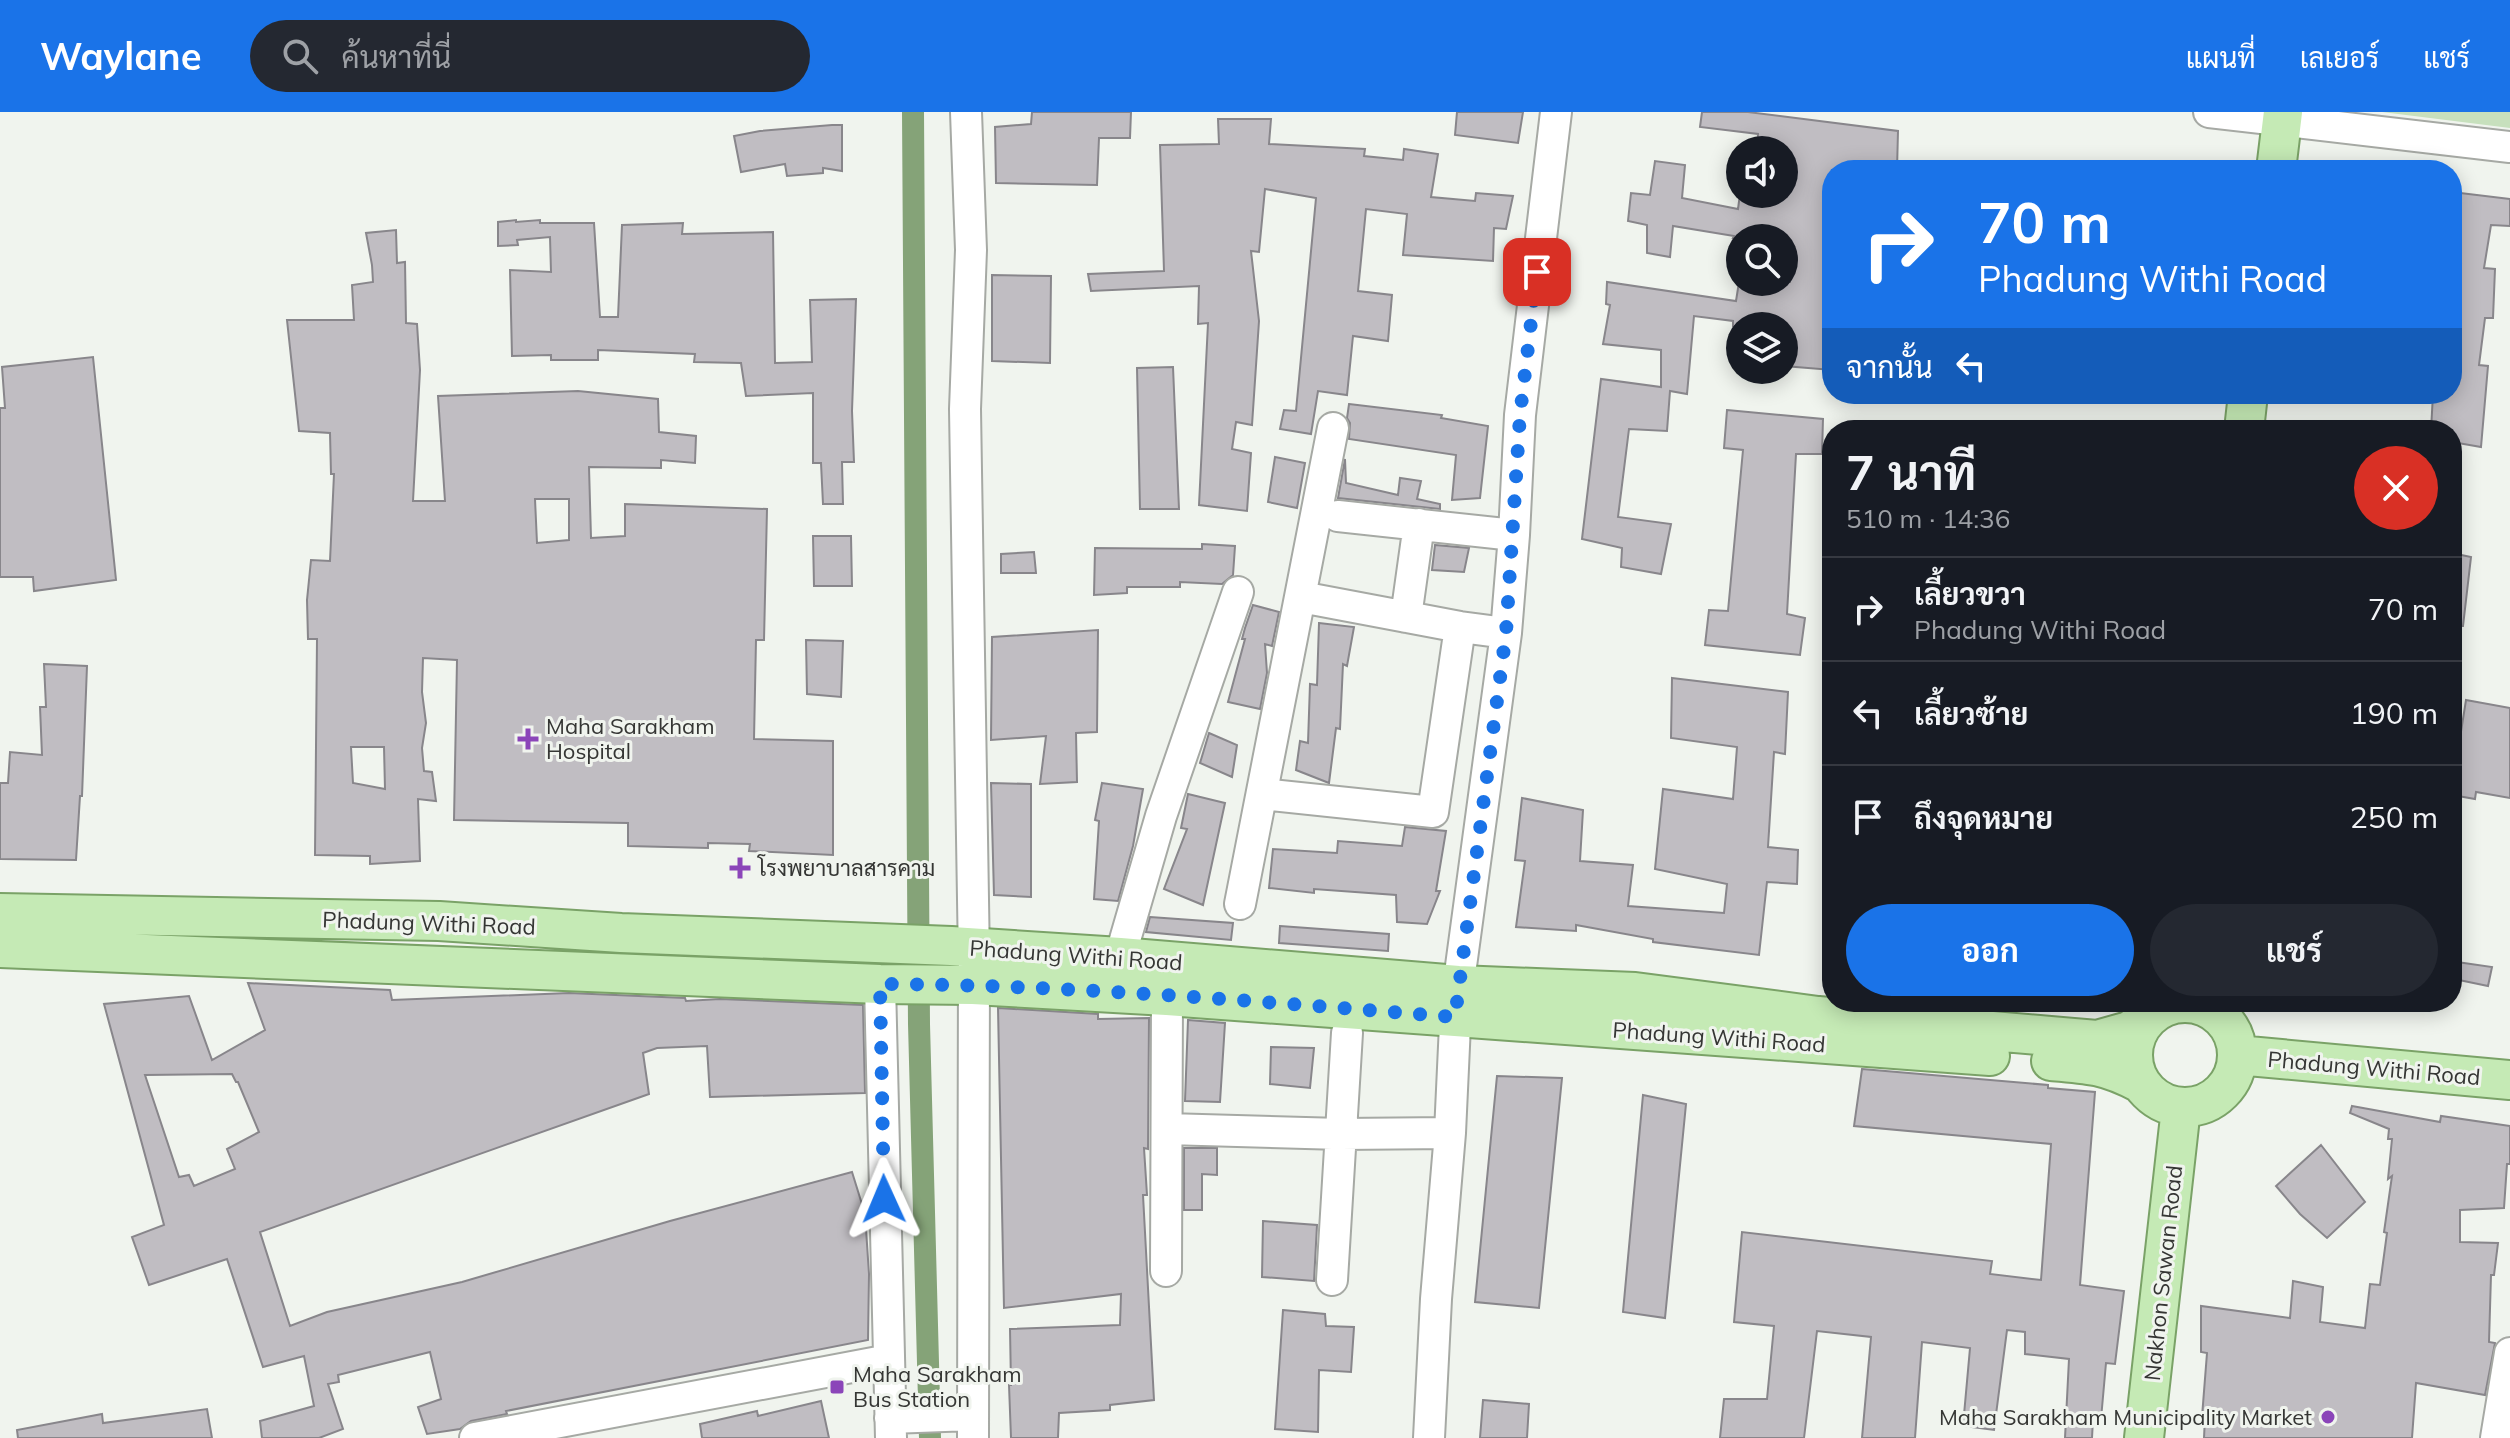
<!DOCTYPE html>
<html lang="th">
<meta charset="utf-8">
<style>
:root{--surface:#171b24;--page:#242831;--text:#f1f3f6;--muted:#9ea1a6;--line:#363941;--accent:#1a73e8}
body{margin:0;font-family:Mulish,Sarabun,sans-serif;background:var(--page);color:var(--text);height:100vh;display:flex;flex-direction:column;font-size:30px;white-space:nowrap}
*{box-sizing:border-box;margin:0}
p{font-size:26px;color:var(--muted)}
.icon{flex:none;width:44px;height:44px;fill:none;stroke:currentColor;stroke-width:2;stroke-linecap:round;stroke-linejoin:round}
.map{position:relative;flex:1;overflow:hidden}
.side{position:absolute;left:1822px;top:308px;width:640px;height:592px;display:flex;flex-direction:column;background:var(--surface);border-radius:32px;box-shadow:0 4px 20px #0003}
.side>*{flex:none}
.banner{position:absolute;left:1822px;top:48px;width:640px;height:244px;border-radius:32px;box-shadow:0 4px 20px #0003;background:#1a73e8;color:#fff;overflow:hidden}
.fabs{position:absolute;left:1726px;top:24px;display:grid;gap:16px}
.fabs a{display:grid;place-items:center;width:72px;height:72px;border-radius:50%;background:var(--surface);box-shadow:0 4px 20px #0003;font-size:40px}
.pin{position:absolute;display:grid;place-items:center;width:68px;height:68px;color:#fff;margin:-34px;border-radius:16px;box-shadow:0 4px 12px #0006}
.me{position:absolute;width:88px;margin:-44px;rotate:359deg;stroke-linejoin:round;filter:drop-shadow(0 0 6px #0008)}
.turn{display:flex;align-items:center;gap:28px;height:168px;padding:0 24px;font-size:36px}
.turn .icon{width:104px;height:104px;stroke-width:2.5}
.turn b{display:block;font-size:56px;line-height:68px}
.then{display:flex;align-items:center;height:76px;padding:0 24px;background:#0003;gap:16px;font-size:30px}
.round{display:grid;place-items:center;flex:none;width:84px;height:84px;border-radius:42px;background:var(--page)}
.summary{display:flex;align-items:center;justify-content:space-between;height:136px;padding:0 24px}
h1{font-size:48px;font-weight:700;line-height:60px}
.primary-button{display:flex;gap:16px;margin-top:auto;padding:16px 24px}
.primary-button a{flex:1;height:92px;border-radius:48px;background:var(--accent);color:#fff;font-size:32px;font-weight:700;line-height:92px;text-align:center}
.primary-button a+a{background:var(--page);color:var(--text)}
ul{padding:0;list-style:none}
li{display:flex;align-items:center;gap:24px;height:104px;padding:0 24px;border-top:2px solid var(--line)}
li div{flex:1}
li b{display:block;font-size:30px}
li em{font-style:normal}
header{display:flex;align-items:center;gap:48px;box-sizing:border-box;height:112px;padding:0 40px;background:var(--accent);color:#fff}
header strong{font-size:38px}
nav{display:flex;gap:44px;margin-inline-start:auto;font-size:28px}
.search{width:560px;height:72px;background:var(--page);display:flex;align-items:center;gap:20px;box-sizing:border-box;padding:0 28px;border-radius:44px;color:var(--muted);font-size:30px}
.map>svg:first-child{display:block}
</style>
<header>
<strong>Waylane</strong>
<div class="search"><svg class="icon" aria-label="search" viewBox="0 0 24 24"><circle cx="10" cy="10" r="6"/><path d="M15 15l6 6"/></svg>ค้นหาที่นี่</div>
<nav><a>แผนที่</a><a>เลเยอร์</a><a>แชร์</a></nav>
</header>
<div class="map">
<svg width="2510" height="1326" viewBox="0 0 2510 1326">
<rect width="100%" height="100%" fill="#f0f4ee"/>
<!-- green -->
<path fill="#c7e0bd" d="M2382,0h128v16z"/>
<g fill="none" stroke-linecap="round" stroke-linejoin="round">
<!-- canal -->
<path stroke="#85a378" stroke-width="22" d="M913,0l6,912 11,414"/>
</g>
<!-- building -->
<path fill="#c0bdc2" stroke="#88868b" stroke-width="2" fill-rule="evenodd" d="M1032,0h99l-1,26h-31l-2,47 -101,-2 -1,-56 36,-3z
M1457,0h66l-5,31 -63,-8z
M1702,0h46l150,19 -1,39h-65v200l-48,-4v-40h-51v-5l-39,-5 -7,78 -17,-3 -3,40 -38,-2 -11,88 53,7 -10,50 -40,-7 1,-19 -40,-9 19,-160 60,8v-37l-58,-6 7,-39 -4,-1 1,-22 129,19 3,-19h51v-38h-6v-6h-51l1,-2 -61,-10 -3,31 -23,-4v-28l-19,-4 3,-28 19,2 5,-34 30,4 -3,33 56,11 2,-15h44v-44h-27l1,-16 -58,-7z
M1218,7h53l-2,25 96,5 -1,7 39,4 1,-11 34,5 -7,43 44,4 1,-8 37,3 -7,33 -12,-1 -1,33 -90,-6 4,-41 -41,-5 -8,82 34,4 -4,46 -35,-5 -6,59 -29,-4 -7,43 -31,-5 4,-19 12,1 20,-213 -51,-9 -6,63 -8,-1 8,70 -7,104 -16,-3 -4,27 19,4 -4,58 -48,-6 9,-182 -10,1 1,-38 -108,5 -3,-17 76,-3 -4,-126 59,-1z
M832,13h10v46l-19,-3v5l-36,3 -2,-12 -44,8 -7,-36 26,-5z
M2452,80l58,7v27l-19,-1 -7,43 11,1 -2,49h-8l-6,47 9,1 -7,81 -29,-5v-12h-21l2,-36h19v-66h3l1,-31h2l3,-33 -9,-1z
M516,108v2l24,-2v3h54l6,94h18l4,-92 61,-2 -1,11 91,-2 2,131 37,-1 -2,-62 46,-1 -4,112 2,51h-12l1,42h-20l-2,-41h-8v-70l-67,3 -5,-33 -47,-1 1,-8 -97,-4v10h-47v-5l-39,1 -2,-86 41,2 -1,-35 -33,3 1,5 -20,1v-24z
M396,118l1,33 8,-1 1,61 11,1 3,46 -7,131h32l-7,-105 140,-5 80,8 1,33 37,4 -1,27 -34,-3v8l-72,-1 2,71 34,-2v-32l142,5 -3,131h-8l-2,99 79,2v114l-84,-4 1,-7 -42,-1v5l-80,-2v-23l-174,-3 3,-160 -34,-2 -1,34 4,31 -4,25 2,23 8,1 4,29 -18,-2 2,62 -50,3v-8l-55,-1 2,-216h-9l-1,-39 4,-40 19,1 4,-87h-3l-1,-41 -31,-2 -12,-111h67l-2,-35 21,-3 -1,-17 -6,-32zM535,387h34v41l-32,3zM351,635h33l1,42 -32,-6z
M992,163l59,1 -1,87 -58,-2z
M93,245l23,223 -82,11 -1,-14h-33v-169h5l-3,-41z
M1173,255l6,142h-39l-3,-141z
M1349,292l93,11 -1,3 47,8 -8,72 -28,2 4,-45 -107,-16 1,-16 -3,-5z
M1727,298l96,9 -1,35h-26l-9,160 18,4 -5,37 -95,-10 4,-35 19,1 15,-161 -19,-2z
M1275,345l30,6 -8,45 -29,-6z
M1345,347l1,24 52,12 2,-17 21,3 -4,18 23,5v5l-102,-11z
M813,424h38l1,50h-38z
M1202,432l33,2 -2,29 -11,9 -42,-2v5h-53v6l-33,2 1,-47 107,1z
M1435,433l34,3 -5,24 -32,-2z
M1034,440l2,21h-35v-19z
M2452,441l19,4 -8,69h-11z
M1253,493l26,7 -7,34 -7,-2 2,29 -7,36 -32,-7 17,-63h-3l3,-11z
M1319,511l35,4 -7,39 -4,-2 -3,65 -4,-1 -7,55 -33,-13 4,-29 8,2 2,-59 7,1z
M1098,518l-1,102 -21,1 1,49 -37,2 6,-48 -55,4 1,-103z
M806,528l37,1 -2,56 -34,-3z
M44,552l43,2 -5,130h-2l-4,64 -76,-1v-76h8l2,-31 32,3 -2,-48h6z
M1672,566l116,14 -3,62 -11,-2 -6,95 30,3 -1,34 -30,-2 -8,73 -106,-13v-3l-77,-14v6l-60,-4 9,-66 -10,-1 7,-62 61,12 -3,51 53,4 -5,41 96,7 3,-29 -72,-15 8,-80 70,10 4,-52 -66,-9z
M2466,588l44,8v90l-34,-6 -1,7 -23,-4v-58l8,1z
M1209,621l28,12 -5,32 -32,-14z
M991,671l40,1v113l-37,-2z
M1102,671l41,6 -10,57 -15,55 -24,-2 5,-78 -4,-1z
M1188,682l37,9 -22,102 -39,-16 23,-60 -6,-1z
M1405,715l41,4 -10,60h4l-13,33 -30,-2 -1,-27 -82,-6v4l-45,-5 4,-39 64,4 1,-12 64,5z
M1150,805l83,6 -2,17 -85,-8z
M1280,814l109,8 -1,17 -109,-8z
M2457,850l35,5 -4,19 -34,-7z
M248,871l142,7 2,10 177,-7 116,5 1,3 34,-2 143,6 2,88 -155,4 -3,-51 -50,2 -14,5 6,41 -389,138 30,94 37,-14 135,-30 208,-61 182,-49 13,42 4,60 -1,66 -362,71 1,3 -36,7 -11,8 -33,5 -9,-27 23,-8 -11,-47 -92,23 1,7 -11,2 15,45 -24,9h-57l-2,-17 54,-15 -10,-50 -41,11 -36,-108 -78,26 -17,-48 32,-12 -60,-221 85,-8 23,64 53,-30zM232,962l4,8h2l21,50 -32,17 8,20 -41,17 -5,-11 -10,2 -34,-102z
M998,896l100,6v5l51,-1 -1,131 -4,-1 3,47h-4l11,205 -44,5v5l-51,3 -1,25h-47l-2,-53h2l-1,-56 110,-4 1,-31 -117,14z
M1188,908l37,3 -5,79 -35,-1z
M1271,935l43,1 -4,40 -40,-4z
M1862,957l186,16v3l47,4 -15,193 44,6 -9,73 -9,-1 -5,56h-8l-1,19h-27l4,-79 -44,-5v-22l-18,-2 -13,100 -31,-4 7,-78 -48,-6 -7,96h-53l9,-101 -54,-6 -13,107h-84l4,-39h43l7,-73 -40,-4 8,-90 250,29 -2,13 51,6 10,-136 -197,-18z
M1497,964l65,2 -23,230 -64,-6z
M1643,983l43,9 -21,214 -42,-6z
M2352,994l88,16 1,-6 69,10v38h-3l-3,44 -44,2v32l38,1 -4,32h-3l-2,67 6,1 -10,52 -69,-12 -4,55h-208l1,-21h-3l5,-64 -6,-1v-46l89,12 3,-37 30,6 -3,35 45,6 5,-44 10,1 7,-52 -3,-1 8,-56 -4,3 4,-40h-4l1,-10 -39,-16z
M2321,1033l44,57 -38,36 -27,-24 -24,-28z
M1184,1036h33v27l-15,-1v36h-18z
M1263,1109l54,4 -3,56 -52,-4z
M1283,1198l42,4 1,12 28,1 -3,45 -32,-2 -1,62 -43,-3z
M1483,1288l46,4 -2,34h-47z
M821,1289l8,37h-127l-2,-14 57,-13 1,5z
M207,1297l5,29h-194l-1,-8 85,-16 1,9z"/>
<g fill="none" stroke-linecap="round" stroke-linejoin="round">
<!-- minor casing -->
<g stroke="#a6a9a4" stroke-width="34">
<path id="minor" d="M966,0l5,138 -6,159 9,551 -1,478
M2209,0l301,35
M1338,404l176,19
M1301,485l159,30 46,6
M1406,505l13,-93
M1262,682l171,18 27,-185
M1240,792l93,-476
M1120,845l41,-141 77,-224
M880,872l11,454
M1167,1017l174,5 109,-1
M1166,1159l1,-275
M1332,1168l15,-247
M890,1306l82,-3
M475,1326l414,-78
M1429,1326l7,-139 14,-166 6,-130 50,-370 8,-98 6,-120 36,-303
M2496,1326l14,-85"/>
</g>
<!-- major casing -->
<g stroke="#7aa267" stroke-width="42">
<path id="major" d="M2276,58l7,-58
M2244,318l4,-36
M0,801l439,8 182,12 330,13 169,11 338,28 177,7 183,24 279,24 32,-9 15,-10
M0,836l880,36 93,1 194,11 823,60
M2133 943a52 52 0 1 1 104 0a52 52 0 1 1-104 0Z
M2237,943l273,25
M2051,949c38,3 55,4 89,22
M2144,1326l37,-330"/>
</g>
<!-- minor -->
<use href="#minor" stroke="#fff" stroke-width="30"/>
<!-- major -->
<use href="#major" stroke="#c5eab5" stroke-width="38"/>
</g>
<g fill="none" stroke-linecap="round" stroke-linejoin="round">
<!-- route -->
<path stroke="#1a73e8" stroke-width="14" stroke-dasharray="0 25.2" d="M884,1087l-4,-215c192,1 384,18 575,33l51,-384 14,-218 17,-143"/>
</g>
<!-- markers -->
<g fill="#8b45b9" stroke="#f0f4ee" stroke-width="3">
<path d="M524 615h8v8h8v8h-8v8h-8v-8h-8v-8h8z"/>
<path d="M736 744h8v8h8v8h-8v8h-8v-8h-8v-8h8z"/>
<rect x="829" y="1267" width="16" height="16" rx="4"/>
<circle cx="2328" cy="1305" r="8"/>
</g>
<g text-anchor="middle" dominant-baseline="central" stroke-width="6" stroke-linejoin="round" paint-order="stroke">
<!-- poi labels -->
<g font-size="22" fill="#353634" stroke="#f0f4ee" text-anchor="start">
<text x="546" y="614">Maha Sarakham<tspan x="546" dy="25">Hospital</tspan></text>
<text x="758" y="756">โรงพยาบาลสารคาม</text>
<text x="853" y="1262">Maha Sarakham<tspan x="853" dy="25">Bus Station</tspan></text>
<text x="2312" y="1305" text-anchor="end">Maha Sarakham Municipality Market</text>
</g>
<!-- street labels -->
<g font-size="22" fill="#353634" stroke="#f0f4ee">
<text transform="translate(429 811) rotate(2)">Phadung Withi Road</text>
<text transform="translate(1076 843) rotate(4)">Phadung Withi Road</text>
<text transform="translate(1719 925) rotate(4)">Phadung Withi Road</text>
<text transform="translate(2374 956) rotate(5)">Phadung Withi Road</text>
<text transform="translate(2163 1161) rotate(-84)">Nakhon Sawan Road</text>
</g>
</g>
</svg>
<div class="fabs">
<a><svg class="icon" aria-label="sound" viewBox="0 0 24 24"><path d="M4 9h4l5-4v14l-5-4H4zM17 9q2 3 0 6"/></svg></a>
<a><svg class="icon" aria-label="search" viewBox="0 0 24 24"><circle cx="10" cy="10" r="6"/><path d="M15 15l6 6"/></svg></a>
<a><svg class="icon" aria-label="layers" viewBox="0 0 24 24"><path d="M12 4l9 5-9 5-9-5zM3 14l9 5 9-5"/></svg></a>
</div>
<div class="pin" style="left:1537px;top:160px;background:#d93025"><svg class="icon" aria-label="arrive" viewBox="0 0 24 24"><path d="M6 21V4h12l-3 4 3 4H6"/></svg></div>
<svg class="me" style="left:884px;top:1087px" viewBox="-20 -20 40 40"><path d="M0-17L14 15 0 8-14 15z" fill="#1a73e8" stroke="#fff" stroke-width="4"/></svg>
<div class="banner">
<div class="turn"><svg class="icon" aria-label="right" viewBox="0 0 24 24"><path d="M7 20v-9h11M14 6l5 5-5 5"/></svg><div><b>70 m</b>Phadung Withi Road</div></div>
<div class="then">จากนั้น<svg class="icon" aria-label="left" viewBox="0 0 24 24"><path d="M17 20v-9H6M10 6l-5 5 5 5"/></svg></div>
</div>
<section class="side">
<div class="summary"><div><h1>7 นาที</h1><p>510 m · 14:36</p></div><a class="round" style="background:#d93025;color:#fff"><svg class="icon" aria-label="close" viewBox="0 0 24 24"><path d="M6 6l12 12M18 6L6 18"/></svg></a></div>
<ul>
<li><svg class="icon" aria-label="right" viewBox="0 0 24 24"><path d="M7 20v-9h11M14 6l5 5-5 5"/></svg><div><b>เลี้ยวขวา</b><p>Phadung Withi Road</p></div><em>70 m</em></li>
<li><svg class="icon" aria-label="left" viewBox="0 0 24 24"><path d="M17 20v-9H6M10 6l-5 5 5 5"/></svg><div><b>เลี้ยวซ้าย</b></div><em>190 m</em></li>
<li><svg class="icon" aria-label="arrive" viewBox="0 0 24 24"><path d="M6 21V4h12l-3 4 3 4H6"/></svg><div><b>ถึงจุดหมาย</b></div><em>250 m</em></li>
</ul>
<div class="primary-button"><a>ออก</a><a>แชร์</a></div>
</section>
</div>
